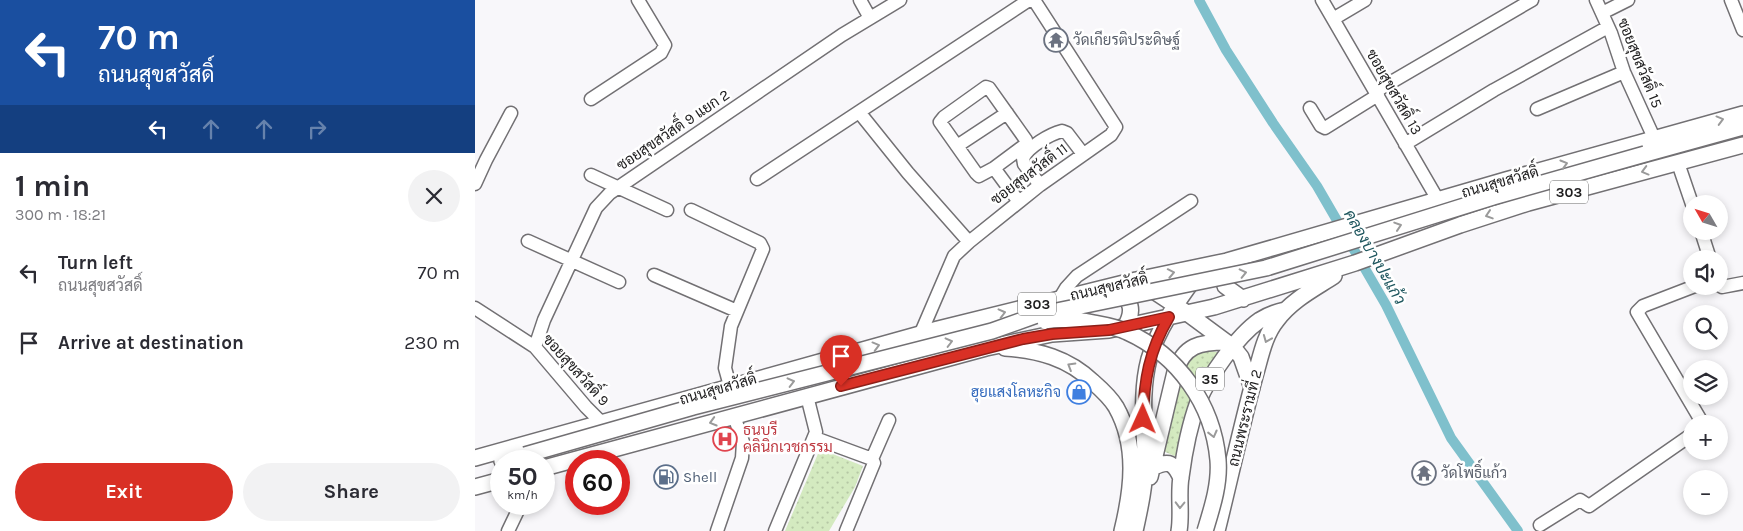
<!DOCTYPE html>
<meta charset="utf-8">
<style>
:root{--surface:#fff;--page:#f2f2f3;--text:#2b2b33;--muted:#7c7c81;--accent:#d93025}
body{margin:0;font-family:Karla,Sarabun,sans-serif;background:var(--page);color:var(--text);height:100vh;display:flex;flex-direction:column;font-size:19px;white-space:nowrap}
*{box-sizing:border-box;margin:0}
p{font-size:16px;color:var(--muted)}
.icon{flex:none;width:28px;height:28px;fill:none;stroke:currentColor;stroke-width:2;stroke-linecap:round;stroke-linejoin:round}
.map{position:relative;flex:1;overflow:hidden}
.details{display:flex;flex-direction:column;background:var(--surface);width:475px}
.details>*{flex:none}
.guide{background:#1a4fa0;color:#fff;overflow:hidden}
.needle{width:32px;rotate:309deg}
.controls{position:absolute;left:1208px;top:195px;display:grid;gap:10px}
.controls a{display:grid;place-items:center;width:45px;height:45px;border-radius:50%;background:var(--surface);box-shadow:0 2px 8px #0003;font-size:25px}
.speed{position:absolute;left:15px;top:450px;display:flex;gap:10px;font-size:25px;font-weight:700;text-align:center}
.speed>*{display:grid;place-content:center;width:65px;height:65px;border-radius:50%;background:var(--surface);box-shadow:0 2px 8px #0003;line-height:1}
.speed small{font-size:12px;font-weight:400}
.speed .limit{border:8px solid #d22;background:#fff;color:#111}
.pin{position:absolute;display:grid;place-items:center;width:42px;height:42px;color:#fff;margin:-51px -21px;border-radius:50% 50% 50% 0;rotate:-45deg;box-shadow:0 0 5px #0007}
.pin .icon{rotate:45deg}
.me{position:absolute;width:55px;margin:-28px;rotate:1deg;stroke-linejoin:round;filter:drop-shadow(0 0 4px #0008)}
.turn{display:flex;align-items:center;gap:18px;height:105px;padding:0 15px;font-size:22px}
.turn .icon{width:65px;height:65px;stroke-width:2.5}
.turn b{display:block;font-size:35px;line-height:42px}
.lanes{display:flex;align-items:center;height:48px;padding:0 15px;background:#0003;justify-content:center;gap:25px;direction:ltr}
.lanes .off{opacity:.35}
.round{display:grid;place-items:center;flex:none;width:52px;height:52px;border-radius:26px;background:var(--page)}
.overview{display:flex;align-items:center;justify-content:space-between;height:85px;padding:0 15px}
h1{font-size:30px;font-weight:700;line-height:38px}
.cta{display:flex;gap:10px;margin-top:auto;padding:10px 15px}
.cta a{flex:1;height:58px;border-radius:30px;background:var(--accent);color:#fff;font-size:20px;font-weight:700;line-height:58px;text-align:center}
.cta a+a{background:var(--page);color:var(--text)}
ul{padding:0;list-style:none}
li{display:flex;align-items:center;gap:15px;height:70px;padding:0 15px}
li div{flex:1}
li b{display:block;font-size:19px}
li em{font-style:normal}
main{display:flex;flex:1;min-height:0}
.map>svg:first-child{display:block}
</style>
<main>
<section class="details">
<div class="guide">
<div class="turn"><svg class="icon" aria-label="left" viewBox="0 0 24 24"><path d="M17 20v-9H6M10 6l-5 5 5 5"/></svg><div><b>70 m</b>ถนนสุขสวัสดิ์</div></div>
<div class="lanes"><svg class="icon" aria-label="left" viewBox="0 0 24 24"><path d="M17 20v-9H6M10 6l-5 5 5 5"/></svg><svg class="icon off" aria-label="ahead" viewBox="0 0 24 24"><path d="M12 20V5M6 11l6-6 6 6"/></svg><svg class="icon off" aria-label="ahead" viewBox="0 0 24 24"><path d="M12 20V5M6 11l6-6 6 6"/></svg><svg class="icon off" aria-label="right" viewBox="0 0 24 24"><path d="M7 20v-9h11M14 6l5 5-5 5"/></svg></div>
</div>
<div class="overview"><div><h1>1 min</h1><p>300 m · 18:21</p></div><a class="round"><svg class="icon" aria-label="close" viewBox="0 0 24 24"><path d="M6 6l12 12M18 6L6 18"/></svg></a></div>
<ul>
<li><svg class="icon" aria-label="left" viewBox="0 0 24 24"><path d="M17 20v-9H6M10 6l-5 5 5 5"/></svg><div><b>Turn left</b><p>ถนนสุขสวัสดิ์</p></div><em>70 m</em></li>
<li><svg class="icon" aria-label="arrive" viewBox="0 0 24 24"><path d="M6 21V4h12l-3 4 3 4H6"/></svg><div><b>Arrive at destination</b></div><em>230 m</em></li>
</ul>
<div class="cta"><a>Exit</a><a>Share</a></div>
</section>
<div class="map">
<svg width="1268" height="531" viewBox="0 0 1268 531">
<defs>
<pattern id="grass-dots" width="8" height="8" patternUnits="userSpaceOnUse" patternTransform="scale(1.25)"><rect width="8" height="8" fill="#d4eac0"/><path d="M2 2h.1M6 6h.1" fill="none" stroke="#b6c8a5" stroke-width="1.8" stroke-linecap="round"/></pattern>
</defs>
<rect width="100%" height="100%" fill="#f8f7fa"/>
<!-- grass -->
<path fill="url(#grass-dots)" d="M731,350l11,2 3,3 -43,102 -14,-6 22,-89 12,-9z
M345,449l43,17 -8,21 -26,44h-44z"/>
<g fill="none" stroke-linecap="round" stroke-linejoin="round">
<!-- canal -->
<path stroke="#7fc0cc" stroke-width="10" d="M724,0l27,50 47,73 44,63 69,119 65,133 67,93"/>
<!-- minor casing -->
<g stroke="#727073" stroke-width="15">
<path id="minor" d="M385,0l10,18
M847,0l116,200
M1121,0l15,33 13,39 30,66
M1256,0l12,30
M1127,13l26,-13
M858,19l32,-19
M511,87l3,1 37,52 -1,5 -31,23 -15,8 -3,-3 -36,-51 4,-5z
M901,91l156,-91
M116,99l70,-46 4,-8 -27,-45
M835,108l11,18 4,2 53,-33
M1062,109l87,-37
M384,112l49,61 61,69
M930,144l89,-54 114,-63
M482,146l50,-33
M1203,163l14,41
M519,168l25,34
M116,175l76,35
M282,179l272,-179
M0,184l11,-24 25,-47
M565,185l-16,-21 -1,-6c5,-11 27,-24 39,-27l5,2 16,21
M216,210l69,33 3,6 -32,77 -6,42 5,18
M1226,231l9,28
M53,241l91,41
M179,275l83,36
M1244,285l3,2 21,-4
M1220,286l-52,20 -6,6 66,112
M585,298l6,-10 11,-12 114,-75
M0,308l60,39 51,60 15,15
M445,335l34,-79 15,-14 71,-57 71,-50 5,-8 -82,-127
M60,347l9,-27 52,-112 14,-15 232,-158 58,-35
M340,438l57,21
M1065,525l40,-25 9,6 102,-71
M33,531l13,-27
M242,531l25,-73 1,-16 -9,-26
M300,531l41,-99 -9,-36
M371,531l28,-68 -2,-4 17,-39"/>
</g>
<!-- major casing -->
<g stroke="#727073" stroke-width="18">
<path id="major" d="M1170,154l98,-27
M751,266l-3,7 2,13 18,13
M671,286l41,27 46,34 8,10 11,31
M642,288c14,13 18,22 8,39
M530,348c33,2 63,10 88,34 8,7 17,15 23,25 22,39 16,83 6,124
M0,458l463,-129 198,-49 91,-19 279,-81 237,-66
M27,461l23,-6
M679,467c15,-7 20,-4 27,11
M69,468l442,-120 66,-14 57,-4 105,-23 141,-44 105,-38 68,-22 215,-58
M675,477l25,-105c9,-27 25,-30 51,-30
M0,487l26,-7
M660,531c5,-23 10,-45 10,-68 0,-35 -5,-70 4,-104 9,-31 29,-58 47,-83
M704,531c3,-17 -1,-36 2,-54 3,-23 9,-53 17,-75 11,-26 39,-66 62,-82 8,-5 16,-8 25,-10
M742,531c13,-52 24,-104 38,-155 6,-20 9,-40 22,-56 15,-20 37,-31 57,-44"/>
</g>
<!-- minor -->
<use href="#minor" stroke="#fff" stroke-width="12"/>
<!-- major -->
<use href="#major" stroke="#fff" stroke-width="15"/>
<!-- major-bridge casing -->
<g stroke="#727073" stroke-width="18" stroke-linecap="butt">
<path id="major-bridge" d="M570,321c15,-3 34,-1 49,2 11,2 23,4 33,9 51,23 86,72 91,128 2,24 -6,48 -13,71
M50,455l168,-48 299,-76 45,-16 229,-47 227,-71 152,-43"/>
</g>
<!-- major-bridge -->
<use href="#major-bridge" stroke="#fff" stroke-width="15"/>
</g>
<!-- one-way arrows -->
<defs><path id="oneway-chevron" d="M-2-3.5L2.5 0L-2 3.5" fill="none" stroke-width="1.6" stroke-linecap="round" stroke-linejoin="round" transform="scale(1.25)"/></defs>
<g stroke="#9a9a9a">
<use href="#oneway-chevron" transform="translate(1245 120) rotate(-15)"/>
<use href="#oneway-chevron" transform="translate(1089 164) rotate(-16)"/>
<use href="#oneway-chevron" transform="translate(1170 171) rotate(165)"/>
<use href="#oneway-chevron" transform="translate(1014 215) rotate(162)"/>
<use href="#oneway-chevron" transform="translate(923 226) rotate(-18)"/>
<use href="#oneway-chevron" transform="translate(696 273) rotate(-11)"/>
<use href="#oneway-chevron" transform="translate(768 273) rotate(-13)"/>
<use href="#oneway-chevron" transform="translate(527 313) rotate(-14)"/>
<use href="#oneway-chevron" transform="translate(792 339) rotate(112)"/>
<use href="#oneway-chevron" transform="translate(474 342) rotate(-14)"/>
<use href="#oneway-chevron" transform="translate(401 346) rotate(-15)"/>
<use href="#oneway-chevron" transform="translate(596 366) rotate(-149)"/>
<use href="#oneway-chevron" transform="translate(316 382) rotate(-14)"/>
<use href="#oneway-chevron" transform="translate(238 422) rotate(164)"/>
<use href="#oneway-chevron" transform="translate(738 434) rotate(76)"/>
<use href="#oneway-chevron" transform="translate(705 505) rotate(91)"/>
</g>
<g fill="none" stroke-linecap="round" stroke-linejoin="round">
<!-- route casing -->
<g stroke="#8d1f18" stroke-width="12">
<path id="route" d="M366,386l182,-47 29,-5 57,-4 60,-13c-20,34 -25,63 -26,102"/>
</g>
<!-- route -->
<use href="#route" stroke="#d93025" stroke-width="9"/>
</g>
<!-- icons -->
<defs>
<g id="temple-ring" transform="scale(1.25)"><circle r="9.5" fill="#fff" stroke="#6b7280" stroke-width="1.5"/><path d="M0-6L5-2H3V0L6.5 2.5H4V6H1.5V3h-3V6H-4V2.5H-6.5L-3 0V-2H-5Z" fill="#6b7280"/></g>
<g id="shop-ring" transform="scale(1.25)"><circle r="9.5" fill="#fff" stroke="#3f7fe0" stroke-width="1.5"/><path d="M-5-2.5h2.3a2.7 3.5 0 0 1 5.4 0H5L5.5 6h-11ZM-1.5-2.5h3a1.5 2.3 0 0 0-3 0Z" fill="#3f7fe0"/></g>
<g id="hospital-ring" transform="scale(1.25)"><circle r="9.5" fill="#fff" stroke="#e0444e" stroke-width="1.5"/><path d="M-5-5h3v3.5h4V-5h3V5h-3V1.5h-4V5h-3Z" fill="#e0444e"/></g>
<g id="fuel-ring" transform="scale(1.25)"><circle r="9.5" fill="#fff" stroke="#5c6f8a" stroke-width="1.5"/><path d="M-5.5-6h7V0h2V4h1.3V-2.5L3-4.5l.8-.8L6-3V5H2.5V1h-1V6h-7ZM-4.2-4.7v3.2H.2V-4.7Z" fill="#5c6f8a"/></g>
</defs>
<g fill-rule="evenodd">
<use href="#temple-ring" x="581" y="40"/>
<use href="#shop-ring" x="604" y="392"/>
<use href="#hospital-ring" x="250" y="439"/>
<use href="#temple-ring" x="949" y="473"/>
<use href="#fuel-ring" x="191" y="477"/>
</g>
<g text-anchor="middle" dominant-baseline="central" stroke-width="5" stroke-linejoin="round" paint-order="stroke">
<!-- shield labels -->
<g fill="#fff" stroke="#626262" stroke-width="1">
<rect x="1075" y="180.5" width="38" height="23" rx="4"/>
<rect x="543" y="292.5" width="38" height="23" rx="4"/>
<rect x="721" y="367.5" width="28" height="23" rx="4"/>
</g>
<g font-size="14" font-weight="bold" fill="#1f1e1f">
<text x="1094" y="192">303</text>
<text x="562" y="304">303</text>
<text x="735" y="379">35</text>
</g>
<!-- worship labels -->
<g font-size="15" fill="#5b616d" stroke="#fff" text-anchor="start">
<text x="598" y="40">วัดเกียรติประดิษฐ์</text>
<text x="966" y="473">วัดโพธิ์แก้ว</text>
</g>
<!-- street labels -->
<g font-size="15" fill="#1f1e1f" stroke="#fff">
<text transform="translate(1165 63) rotate(68)">ซอยสุขสวัสดิ์ 15</text>
<text transform="translate(919 92) rotate(60)">ซอยสุขสวัสดิ์ 13</text>
<text transform="translate(198 130) rotate(-34)">ซอยสุขสวัสดิ์ 9 แยก 2</text>
<text transform="translate(554 174) rotate(-37)">ซอยสุขสวัสดิ์ 11</text>
<text transform="translate(1025 182) rotate(-16)">ถนนสุขสวัสดิ์</text>
<text transform="translate(634 287) rotate(-13)">ถนนสุขสวัสดิ์</text>
<text transform="translate(101 370) rotate(48)">ซอยสุขสวัสดิ์ 9</text>
<text transform="translate(243 389) rotate(-16)">ถนนสุขสวัสดิ์</text>
<text transform="translate(770 418) rotate(-76)">ถนนพระรามที่ 2</text>
</g>
<!-- shop labels -->
<g font-size="15" fill="#366cbe" stroke="#fff" text-anchor="end">
<text x="586" y="392">ฮุยแสงโลหะกิจ</text>
</g>
<!-- health labels -->
<g font-size="15" fill="#be3a42" stroke="#fff" text-anchor="start">
<text x="268" y="430">ธนบุรี<tspan x="268" dy="17">คลินิกเวชกรรม</tspan></text>
</g>
<!-- service labels -->
<g font-size="15" fill="#4e5e75" stroke="#fff" text-anchor="start">
<text x="208" y="477">Shell</text>
</g>
<!-- water labels -->
<g font-size="16" font-style="italic" fill="#1e565e" stroke="#fff">
<text transform="translate(900 257) rotate(60)">คลองบางปะแก้ว</text>
</g>
</g>
</svg>
<div class="controls">
<a><svg class="needle" viewBox="-14 -14 28 28"><path d="M0-13l5 13h-10z" fill="#e53935"/><path d="M0 13l5-13h-10z" fill="#7c7c81"/></svg></a>
<a><svg class="icon" aria-label="sound" viewBox="0 0 24 24"><path d="M4 9h4l5-4v14l-5-4H4zM17 9q2 3 0 6"/></svg></a>
<a><svg class="icon" aria-label="search" viewBox="0 0 24 24"><circle cx="10" cy="10" r="6"/><path d="M15 15l6 6"/></svg></a>
<a><svg class="icon" aria-label="layers" viewBox="0 0 24 24"><path d="M12 4l9 5-9 5-9-5zM3 14l9 5 9-5"/></svg></a>
<a>+</a>
<a>−</a>
</div>
<div class="speed"><div>50<small>km/h</small></div><div class="limit">60</div></div>
<div class="pin" style="left:366px;top:386px;background:#d93025"><svg class="icon" aria-label="arrive" viewBox="0 0 24 24"><path d="M6 21V4h12l-3 4 3 4H6"/></svg></div>
<svg class="me" style="left:668px;top:419px" viewBox="-20 -20 40 40"><path d="M0-17L14 15 0 8-14 15z" fill="#d93025" stroke="#fff" stroke-width="4"/></svg>
</div>
</main>
